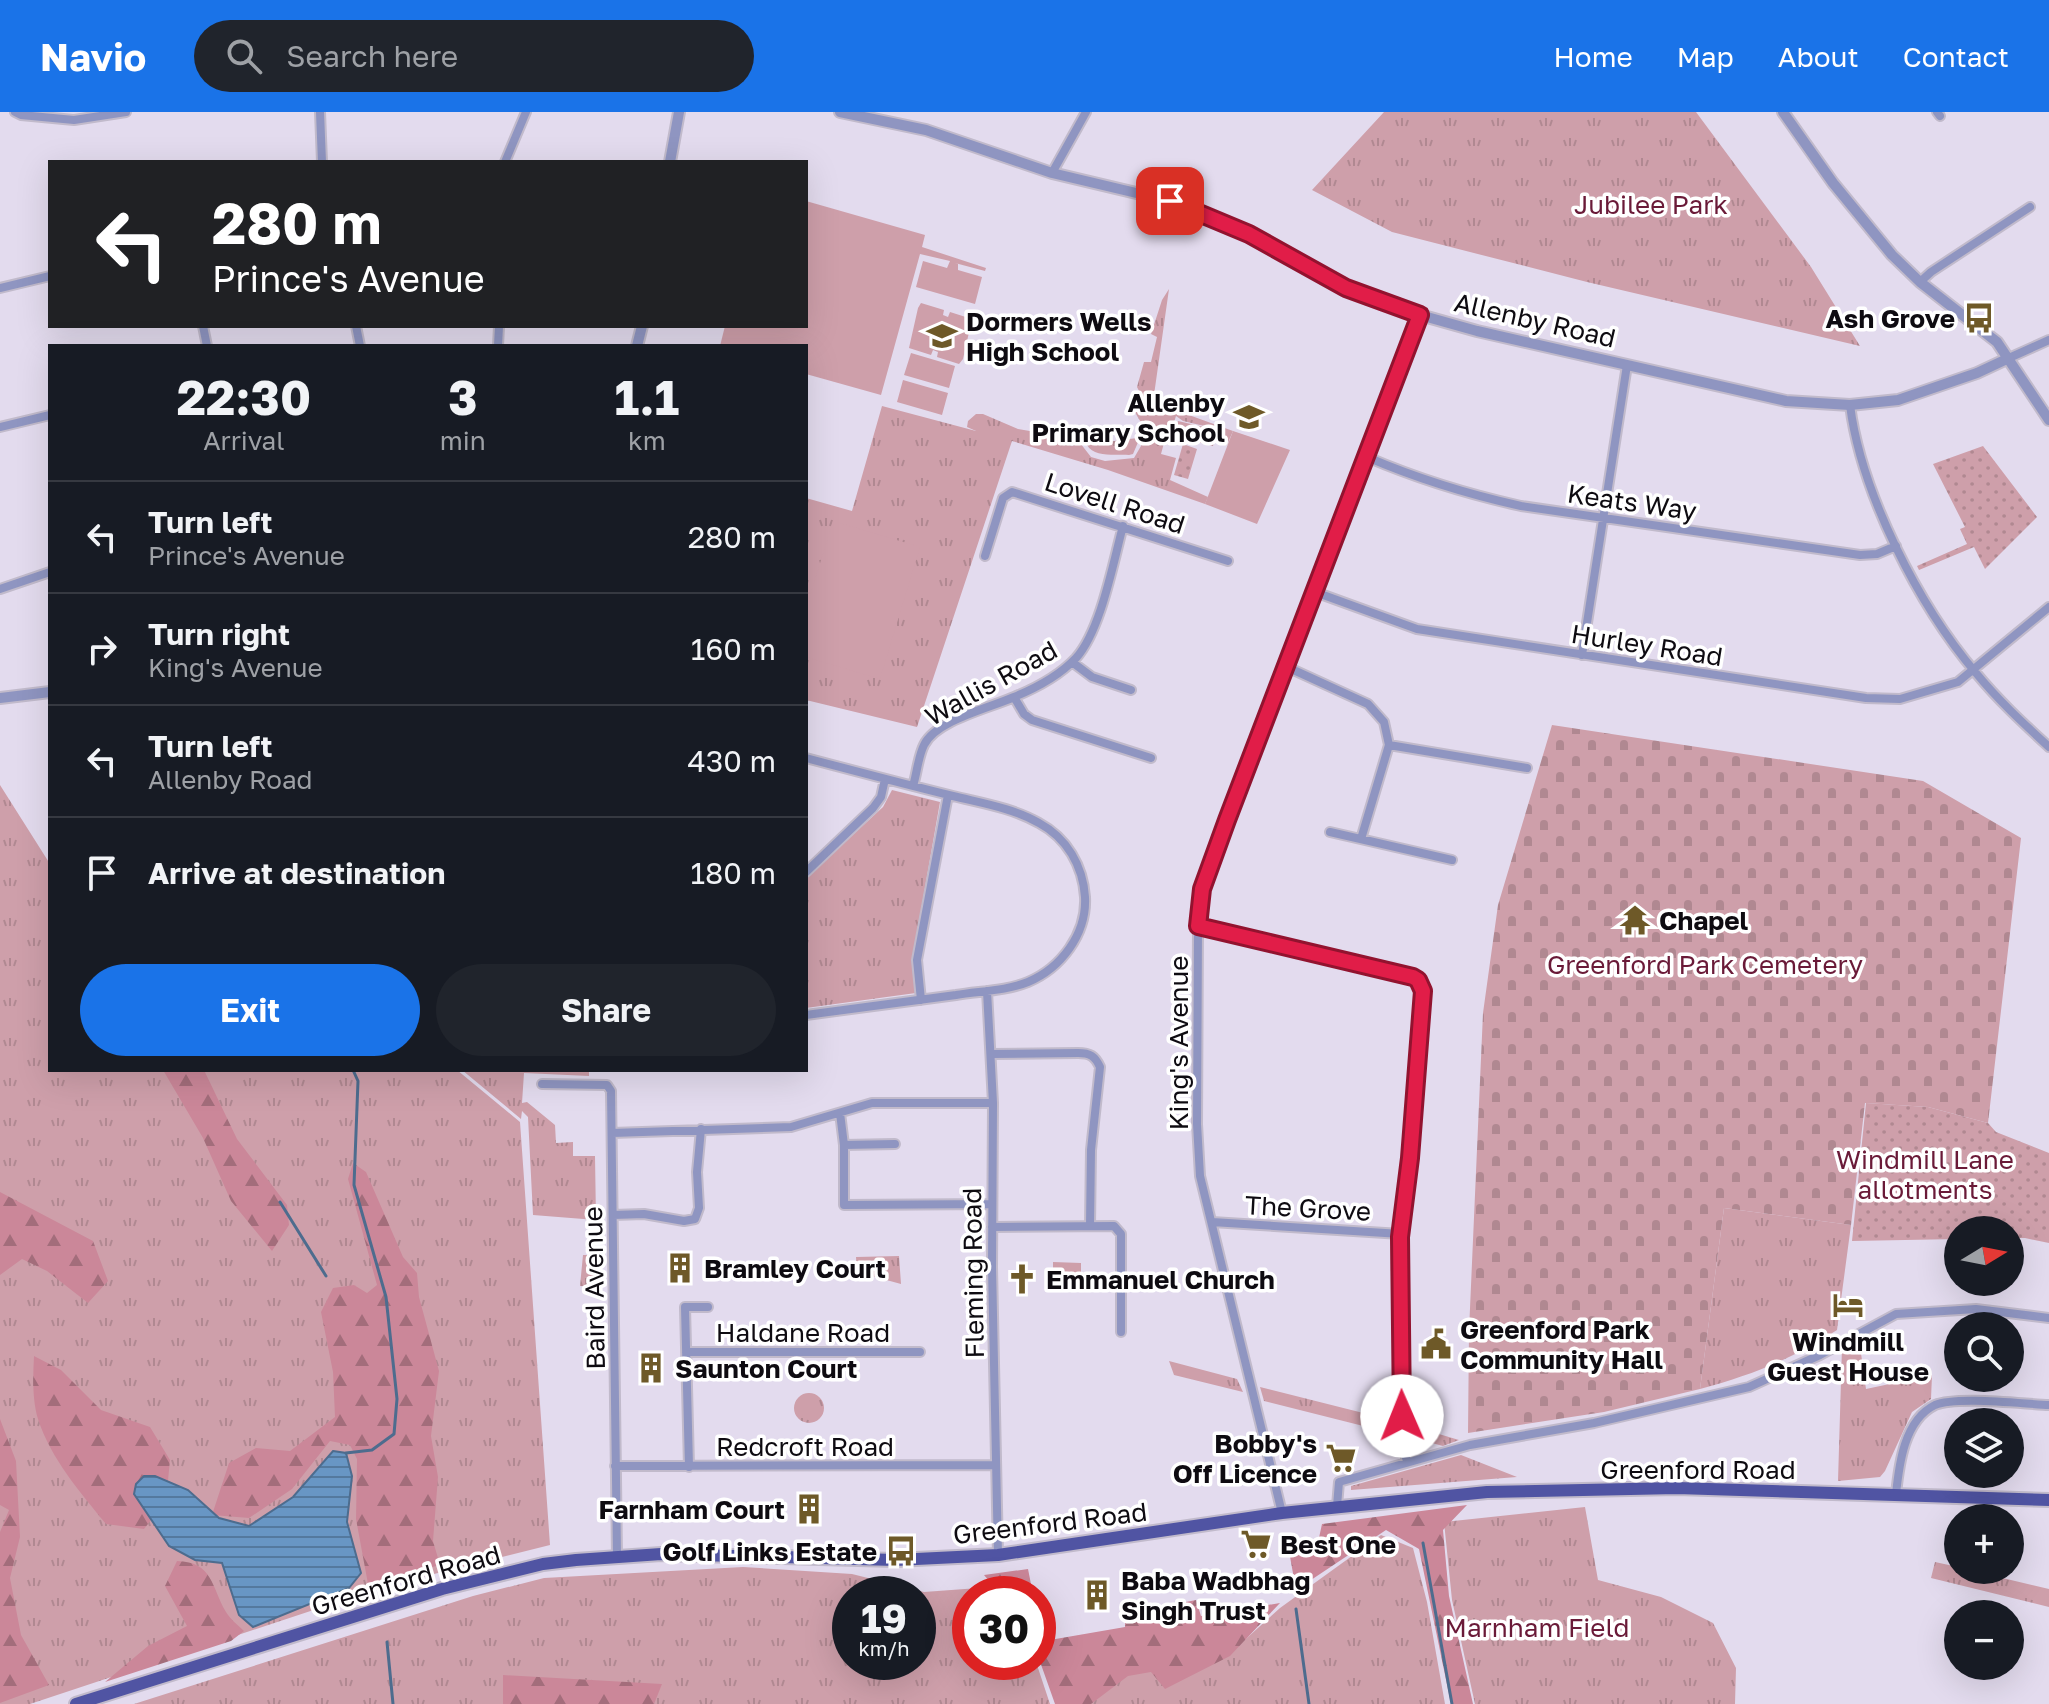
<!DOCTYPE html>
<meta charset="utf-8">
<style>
:root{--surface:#171b24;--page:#20242c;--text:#f1f3f6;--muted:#9ea1a6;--line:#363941;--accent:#1a73e8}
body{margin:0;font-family:"Golos Text",sans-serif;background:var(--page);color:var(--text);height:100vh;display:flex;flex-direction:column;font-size:30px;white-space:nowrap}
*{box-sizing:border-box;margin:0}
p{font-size:26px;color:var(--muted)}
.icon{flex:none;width:44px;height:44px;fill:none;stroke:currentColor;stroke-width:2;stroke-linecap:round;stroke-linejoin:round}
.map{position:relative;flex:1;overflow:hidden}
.drawer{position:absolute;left:48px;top:232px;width:760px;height:728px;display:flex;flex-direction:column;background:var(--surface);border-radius:0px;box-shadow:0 8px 32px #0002}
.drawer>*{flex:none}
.top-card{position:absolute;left:48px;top:48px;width:760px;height:168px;border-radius:0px;box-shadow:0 8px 32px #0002;background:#202124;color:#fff;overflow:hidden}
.needle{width:52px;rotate:80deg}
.tools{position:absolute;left:1944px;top:1104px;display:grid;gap:16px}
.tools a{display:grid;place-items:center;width:80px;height:80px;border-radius:50%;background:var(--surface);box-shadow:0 8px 32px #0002;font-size:40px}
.speed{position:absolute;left:832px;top:1464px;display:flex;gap:16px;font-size:40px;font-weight:700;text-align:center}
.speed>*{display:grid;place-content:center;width:104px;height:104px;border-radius:50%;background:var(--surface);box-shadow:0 8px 32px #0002;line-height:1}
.speed small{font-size:20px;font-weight:400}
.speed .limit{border:12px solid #d22;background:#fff;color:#111}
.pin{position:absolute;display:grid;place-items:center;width:68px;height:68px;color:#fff;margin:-34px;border-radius:16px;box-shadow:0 4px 12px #0006}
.me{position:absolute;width:88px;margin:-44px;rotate:359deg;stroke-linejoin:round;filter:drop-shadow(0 0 6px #0008)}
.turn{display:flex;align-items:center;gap:28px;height:168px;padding:0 32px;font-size:36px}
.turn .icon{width:104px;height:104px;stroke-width:2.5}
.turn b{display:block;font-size:56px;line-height:68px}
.eta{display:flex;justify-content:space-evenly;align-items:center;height:136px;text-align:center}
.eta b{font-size:48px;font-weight:700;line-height:56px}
.cta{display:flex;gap:16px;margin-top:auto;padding:16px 32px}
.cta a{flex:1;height:92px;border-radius:48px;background:var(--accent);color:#fff;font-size:32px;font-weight:700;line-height:92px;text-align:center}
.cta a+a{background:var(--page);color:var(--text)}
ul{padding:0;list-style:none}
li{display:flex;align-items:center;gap:24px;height:112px;padding:0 32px;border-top:2px solid var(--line)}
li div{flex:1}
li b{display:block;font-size:30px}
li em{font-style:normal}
header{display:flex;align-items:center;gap:48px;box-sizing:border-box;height:112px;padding:0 40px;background:var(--accent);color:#fff}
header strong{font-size:38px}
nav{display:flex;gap:44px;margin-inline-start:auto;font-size:28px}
.search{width:560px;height:72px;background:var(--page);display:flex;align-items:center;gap:20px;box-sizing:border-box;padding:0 28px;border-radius:44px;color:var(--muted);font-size:30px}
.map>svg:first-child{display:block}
</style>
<header>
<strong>Navio</strong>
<div class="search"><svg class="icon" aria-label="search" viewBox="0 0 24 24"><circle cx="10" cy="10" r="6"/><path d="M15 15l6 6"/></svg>Search here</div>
<nav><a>Home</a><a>Map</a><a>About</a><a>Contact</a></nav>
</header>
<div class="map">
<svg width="2049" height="1592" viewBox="0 0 2049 1592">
<defs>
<pattern id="grass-tufts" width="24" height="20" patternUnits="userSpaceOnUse" patternTransform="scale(2)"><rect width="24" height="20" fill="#ce9faa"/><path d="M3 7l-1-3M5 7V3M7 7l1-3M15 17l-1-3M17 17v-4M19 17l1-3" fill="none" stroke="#b08891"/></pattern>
<pattern id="forest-firs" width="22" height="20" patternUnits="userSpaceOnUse" patternTransform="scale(2)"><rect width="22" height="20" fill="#cb8799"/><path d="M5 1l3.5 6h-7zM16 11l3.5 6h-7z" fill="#a36d7b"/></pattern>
<pattern id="cemetery-stones" width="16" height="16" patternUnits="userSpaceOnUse" patternTransform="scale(2)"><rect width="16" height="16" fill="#ce9faa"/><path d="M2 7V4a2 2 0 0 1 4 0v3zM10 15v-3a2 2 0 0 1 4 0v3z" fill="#b08891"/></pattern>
<pattern id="garden-dots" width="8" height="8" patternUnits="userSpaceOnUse" patternTransform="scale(2)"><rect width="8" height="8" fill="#ce9faa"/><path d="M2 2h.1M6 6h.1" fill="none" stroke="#b08891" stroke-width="1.8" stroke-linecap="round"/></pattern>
<pattern id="water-rules" width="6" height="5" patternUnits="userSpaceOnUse" patternTransform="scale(2)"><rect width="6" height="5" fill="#6896c4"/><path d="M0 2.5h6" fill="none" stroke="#54799e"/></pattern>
</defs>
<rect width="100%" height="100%" fill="#e3dbee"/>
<!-- grass -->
<path fill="url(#grass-tufts)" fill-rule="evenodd" d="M1384,0h312l115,155 49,79 -273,-64 -195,-50 -80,-42z
M1169,177l-16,113 80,29 -6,14 -12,-4 2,-12 -34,-8 -7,-5 -7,22c-24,-8 -24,-8 -37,-31l6,-4 3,-8 -4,-8 7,-25h7l6,-25 -6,-3 11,-34z
M882,294l94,25 -9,-4 1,-6 8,-7h7l35,15 41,7v7l14,3 4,-7 14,18 14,4 29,-3 11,-19 19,4 -3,11 15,4 -6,22 38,17 -3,7 -97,-34 -96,-29 -95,286 -111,-27v-202l46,13z
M1137,326l2,2 -6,14 -4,1c-13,-1 -35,3 -42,-10l3,-4 9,2z
M0,673l50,79v206h407l63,52 30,423 -164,41 -356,118h-30z
M892,678l48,12 -27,154 3,37 -110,15v-130l77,-71z
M462,958h127v6l-65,-3 -2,30 5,-1 28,23 1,18 17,-1v14h22l1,64 -63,-5 -5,-98 -6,-6 -1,8z
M1724,1096l127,17 -14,105c-45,29 -85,45 -137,59z
M583,1143h12l1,32 -16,-1z
M899,1144l2,28 -44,-12 -1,-15z
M1053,1150l28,1v19h-28z
M1859,1227l7,50 66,-14 -1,24 -19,13 -27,59 -5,6 -42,4 4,-134z
M1169,1249l68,18 6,13 -69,-17z
M1260,1275l131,33v13l-127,-32z
M794 1296a15 15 0 1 1 30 0a15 15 0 1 1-30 0Z
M1412,1314l47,14 -16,6 -30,-8z
M1461,1343l56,22 -166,13v-4z
M1585,1395l13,73 63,17 52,26 23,45 -1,36h-260l-23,-104 -8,-78z
M1381,1423l32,13 14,54 18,102h-362l46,-32 98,-16 53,-48z
M1935,1450l23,5v3h11l80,19v18l-118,-29z
M743,1455l109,7 72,18 68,-5 6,7h-28v68h66l14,42h-916l339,-108 71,-18zM850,1482h68v68h-68z"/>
<!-- forest -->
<path fill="url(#forest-firs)" d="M163,958h41l33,69 50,66 2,20 -17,26 -41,-50 -28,-63z
M353,1051l13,9 37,85 14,16 2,24 20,74 -8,65 7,41 -5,64 7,24 -72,19 -12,-65 1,-60 -7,-14 -20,-4 -38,48 -43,29 -37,-3 17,-52 27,-15 34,3 45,-34 -2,-45 -12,-60 12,-24 21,-3 13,8 10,-8 -29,-106z
M0,1080l93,49 15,40 -20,22 -41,-32 -25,-12 -22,16z
M34,1244l27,14 40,40 49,17 20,33 -4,41 -22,28 -38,-5c-26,-32 -55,-65 -68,-105 -6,-20 -5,-43 -4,-63z
M0,1307l16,42 4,76 -10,41 11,57 28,50 -49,18v-171l9,-22 -9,-5z
M1467,1393l-24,25 6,66 24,108h-22l-32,-155 -33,-19 -90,60 -7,-39 28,-4 5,-23z
M177,1449c36,1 34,25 49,51 4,7 12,13 18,19l-13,10 -126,41 43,-36 39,-20 -22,-40z
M1028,1457l5,25h-33l-16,-19z
M1196,1488l5,16 79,-13 -50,53 -65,33 -14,-17 -23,4 -37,28h-36l-17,-48v-39l6,24 81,-14v-13z
M503,1563l159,9 -8,20h-151z"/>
<!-- cemetery -->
<path fill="url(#cemetery-stones)" d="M1552,613l371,56 98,57 -33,285 -60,-16 -63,-4 -14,122 -127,-17 -24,181 -96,23 -136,21 1,-102 14,-318 15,-108z"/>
<!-- garden -->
<path fill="url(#garden-dots)" d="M1178,309l39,9 -4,16 -38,-10z
M1183,332l14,5 -9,30 -14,-4z
M1983,334l54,71 -52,52 -11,-22 -55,23 -2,-4 50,-22 -7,-15 5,-2 -32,-63z
M1866,991l62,4 60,16 8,9 53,21v90l-24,-5h-15v-8h-52v9l-106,2z"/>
<!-- pitch -->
<path fill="#ce9faa" d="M806,89l119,34 -3,12 64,21 -1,3 -30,-8 3,1v6l24,7 -7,27 -59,-17 7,-26 24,7 3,-7 -30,-7 -39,141 -75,-21v-28h-86l5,-20h81z
M921,191l23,7 -1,5 5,2 2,-5 22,7 -9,40 -4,5 -22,-7 1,-5 -5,-2 -2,5 -22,-7 9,-40z
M911,241l44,13 -6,22 -45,-13z
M903,268l45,13 -6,22 -45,-13z
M1233,319l57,19 -33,74 -52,-20z
M833,409l87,26 -40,132 -74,-22v-48z"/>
<!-- water -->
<path fill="url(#water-rules)" stroke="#4d6c8e" stroke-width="2" d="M333,1339l13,2 6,23 -5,46 14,51 -12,15 -96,39 -14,-12 -17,-52 -27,-3 -26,-14 -35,-52 2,-10 8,-8h11l33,14 31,28 30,8 44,-29z"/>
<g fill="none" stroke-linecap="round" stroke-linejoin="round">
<!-- stream -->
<path stroke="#4d6c8e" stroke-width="3" d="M280,1090l46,74
M346,1341l26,-3 22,-16 3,-35 -11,-102 -32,-112 4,-104 -5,-11
M1423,1431l29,161
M1296,1497l13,95
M387,1530l6,62"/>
<!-- minor casing -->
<g stroke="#c1bacb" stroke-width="12">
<path id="minor" d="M15,0l6,3 53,5 52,-8
M320,0l2,50
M1937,0l3,4
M505,50l21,-50
M1052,61l34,-61
M1920,170l11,-10 99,-65
M0,176l50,-12
M203,214l4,20
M356,214l4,20
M498,234l1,-20
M2009,246l40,-18
M1850,293c11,88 69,201 126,268 22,27 47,50 73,74
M0,315l50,-12
M1367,345c51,22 100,37 154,49l339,49 17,-1 19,-8
M985,444l18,-58 9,-6 216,69
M0,477l50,-17
M1315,480l102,37 449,69 34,1 58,-17 91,-75
M1582,543l45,-290
M1072,550l20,15 39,13
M1287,555l81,37 16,18 5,23 -28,94
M1014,585l10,17 8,6 119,38
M1389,633l138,23
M806,646c49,13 98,26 147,38 28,7 60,12 86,27 28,15 44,43 46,74 2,37 -24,71 -57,85 -22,9 -49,9 -72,13 -50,7 -100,13 -150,20
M913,674c4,-13 5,-29 11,-41 12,-25 66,-37 90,-48 22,-9 46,-22 62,-39 25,-28 37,-95 47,-132
M1330,720l122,28
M806,760l67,-64 8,-11 4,-18
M1198,814l215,51 5,3 5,11 -13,167 -10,79 1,151 2,56 4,18
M987,879l6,112 -1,164 6,288
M921,888l-4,-40 31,-165
M991,942l87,-1c12,0 17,3 22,14l-9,83 -1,76
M542,972l65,1 4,6 6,465
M840,1001l4,32v60l148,-1
M612,1021l179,-6 81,-24h121
M844,1033l51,-1
M613,1103l31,-1 40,7 11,-2 4,-11 -2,-36 4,-43
M1212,1110l189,12
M992,1115l122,-1 7,8v98
M686,1240h234
M615,1354l380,-1
M689,1355l-4,-160h23
M1896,1382c3,-29 8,-74 39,-89 22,-9 88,-1 114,0
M1337,1394l2,-24 131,-37 124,-22 155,-36 71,-32 76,-41 80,-5 73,9
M1282,1401l-82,-337 -3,-52 1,-198 4,-37 25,-69 193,-505"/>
</g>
<!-- tertiary casing -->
<g stroke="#c1bacb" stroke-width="14">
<path id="tertiary" d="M840,0l86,18 126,43 118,28 79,33 97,54 74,27 57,16 309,70 64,4 48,-5 79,-27 32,-15
M1783,0l50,71 59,72 28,27 77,60 52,78
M670,50l9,-50
M637,234l5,-20
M0,586l50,-6"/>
</g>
<!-- primary casing -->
<g stroke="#c1bacb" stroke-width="16">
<path id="primary" d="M76,1592l366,-115 101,-25 33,-4 85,-6 235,6 102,-5 284,-42 205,-21 190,-4 372,12"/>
</g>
<!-- minor -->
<use href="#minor" stroke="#8f95c1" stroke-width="8"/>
<!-- tertiary -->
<use href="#tertiary" stroke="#8f95c1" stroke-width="10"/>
<!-- primary -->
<use href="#primary" stroke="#5054a3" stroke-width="12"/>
</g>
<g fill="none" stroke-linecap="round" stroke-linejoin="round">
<!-- route casing -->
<g stroke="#92132f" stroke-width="20">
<path id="route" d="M1170,89l79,33 97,54 74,27 -193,505 -25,69 -4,37 215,51 5,3 5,11 -13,167 -10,79 2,179"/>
</g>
<!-- route -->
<use href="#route" stroke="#e11d48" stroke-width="14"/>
</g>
<!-- icons -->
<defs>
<g id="bus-bare" transform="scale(2.4)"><path d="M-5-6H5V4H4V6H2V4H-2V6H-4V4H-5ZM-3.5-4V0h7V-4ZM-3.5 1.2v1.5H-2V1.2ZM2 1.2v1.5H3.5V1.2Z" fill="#6e5928" stroke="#fff" stroke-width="2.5" paint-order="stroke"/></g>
<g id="school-bare" transform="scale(2.4)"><path d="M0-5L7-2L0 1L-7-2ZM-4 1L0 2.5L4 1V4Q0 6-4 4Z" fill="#6e5928" stroke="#fff" stroke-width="2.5" paint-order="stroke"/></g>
<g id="temple-bare" transform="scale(2.4)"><path d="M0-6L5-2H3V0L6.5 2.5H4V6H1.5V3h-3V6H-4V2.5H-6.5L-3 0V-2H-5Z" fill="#6e5928" stroke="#fff" stroke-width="2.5" paint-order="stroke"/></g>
<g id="building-bare" transform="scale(2.4)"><path d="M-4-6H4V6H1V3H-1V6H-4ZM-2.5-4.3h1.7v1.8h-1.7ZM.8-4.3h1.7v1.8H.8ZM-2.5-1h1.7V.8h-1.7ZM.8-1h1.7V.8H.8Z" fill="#6e5928" stroke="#fff" stroke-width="2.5" paint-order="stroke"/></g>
<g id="church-bare" transform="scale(2.4)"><path d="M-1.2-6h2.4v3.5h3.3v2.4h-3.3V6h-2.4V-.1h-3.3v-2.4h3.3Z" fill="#6e5928" stroke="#fff" stroke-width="2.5" paint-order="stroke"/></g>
<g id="hotel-bare" transform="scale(2.4)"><path d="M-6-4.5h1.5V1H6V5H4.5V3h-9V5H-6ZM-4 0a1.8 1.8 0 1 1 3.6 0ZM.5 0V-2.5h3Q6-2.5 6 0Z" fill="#6e5928" stroke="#fff" stroke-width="2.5" paint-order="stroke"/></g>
<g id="civic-bare" transform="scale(2.4)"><path d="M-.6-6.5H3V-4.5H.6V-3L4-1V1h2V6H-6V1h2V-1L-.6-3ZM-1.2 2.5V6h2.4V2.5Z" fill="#6e5928" stroke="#fff" stroke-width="2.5" paint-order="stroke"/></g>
<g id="supermarket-bare" transform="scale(2.4)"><path d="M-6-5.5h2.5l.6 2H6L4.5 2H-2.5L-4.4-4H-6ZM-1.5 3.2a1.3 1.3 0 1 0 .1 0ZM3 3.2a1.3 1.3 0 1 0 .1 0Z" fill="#6e5928" stroke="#fff" stroke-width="2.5" paint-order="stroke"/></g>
</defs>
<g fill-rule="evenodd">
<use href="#bus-bare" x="1979" y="206"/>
<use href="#school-bare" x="942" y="224"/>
<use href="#school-bare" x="1249" y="305"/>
<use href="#temple-bare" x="1635" y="808"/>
<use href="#building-bare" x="680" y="1156"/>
<use href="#church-bare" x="1022" y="1167"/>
<use href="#hotel-bare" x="1848" y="1193"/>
<use href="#civic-bare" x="1436" y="1232"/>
<use href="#building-bare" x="651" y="1256"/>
<use href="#supermarket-bare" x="1341" y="1346"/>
<use href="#building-bare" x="809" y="1397"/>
<use href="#supermarket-bare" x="1256" y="1432"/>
<use href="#bus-bare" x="901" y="1439"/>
<use href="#building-bare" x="1097" y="1483"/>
</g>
<g text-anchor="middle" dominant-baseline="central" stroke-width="7" stroke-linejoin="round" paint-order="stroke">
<!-- park labels -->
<g font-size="26" fill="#6a1a38" stroke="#fff">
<text x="1651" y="92">Jubilee Park</text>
<text x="1705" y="852">Greenford Park Cemetery</text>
<text x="1925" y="1047">Windmill Lane<tspan x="1925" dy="30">allotments</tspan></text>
<text x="1537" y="1515">Marnham Field</text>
</g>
<!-- poi labels -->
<g font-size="26" font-weight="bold" fill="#0e0b11" stroke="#fff" text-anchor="start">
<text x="1955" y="206" text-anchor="end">Ash Grove</text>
<text x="966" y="209">Dormers Wells<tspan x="966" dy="30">High School</tspan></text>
<text x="1225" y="290" text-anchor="end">Allenby<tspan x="1225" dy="30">Primary School</tspan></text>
<text x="1659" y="808">Chapel</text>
<text x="704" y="1156">Bramley Court</text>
<text x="1046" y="1167">Emmanuel Church</text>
<text x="1460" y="1217">Greenford Park<tspan x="1460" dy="30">Community Hall</tspan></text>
<text x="1848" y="1229" text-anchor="middle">Windmill<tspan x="1848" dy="30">Guest House</tspan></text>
<text x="675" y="1256">Saunton Court</text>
<text x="1317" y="1331" text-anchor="end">Bobby's<tspan x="1317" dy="30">Off Licence</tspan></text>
<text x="785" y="1397" text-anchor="end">Farnham Court</text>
<text x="1280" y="1432">Best One</text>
<text x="877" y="1439" text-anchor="end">Golf Links Estate</text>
<text x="1121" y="1468">Baba Wadbhag<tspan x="1121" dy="30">Singh Trust</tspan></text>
</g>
<!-- street labels -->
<g font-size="26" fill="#0e0b11" stroke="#fff">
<text transform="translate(1535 208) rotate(13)">Allenby Road</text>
<text transform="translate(1632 390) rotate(8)">Keats Way</text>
<text transform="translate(1115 391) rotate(18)">Lovell Road</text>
<text transform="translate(1647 533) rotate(9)">Hurley Road</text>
<text transform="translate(991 571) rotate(-29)">Wallis Road</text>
<text transform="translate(1178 931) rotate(-90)">King's Avenue</text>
<text transform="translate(1308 1096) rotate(3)">The Grove</text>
<text transform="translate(973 1161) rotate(-91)">Fleming Road</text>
<text transform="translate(594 1176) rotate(-91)">Baird Avenue</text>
<text x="803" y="1220">Haldane Road</text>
<text x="805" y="1334">Redcroft Road</text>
<text x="1698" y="1357">Greenford Road</text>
<text transform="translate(1050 1411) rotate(-7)">Greenford Road</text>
<text transform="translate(406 1468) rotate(-16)">Greenford Road</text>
</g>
</g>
</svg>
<div class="tools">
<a><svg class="needle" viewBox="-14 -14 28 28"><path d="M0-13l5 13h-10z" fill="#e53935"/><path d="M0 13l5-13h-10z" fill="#9ea1a6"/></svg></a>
<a><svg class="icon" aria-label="search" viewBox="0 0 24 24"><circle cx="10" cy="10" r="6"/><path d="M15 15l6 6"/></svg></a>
<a><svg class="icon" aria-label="layers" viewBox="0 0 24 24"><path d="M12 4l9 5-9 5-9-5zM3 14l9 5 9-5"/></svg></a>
<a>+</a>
<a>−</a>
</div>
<div class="speed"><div>19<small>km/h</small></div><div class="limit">30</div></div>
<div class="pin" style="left:1170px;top:89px;background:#d93025"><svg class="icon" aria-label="arrive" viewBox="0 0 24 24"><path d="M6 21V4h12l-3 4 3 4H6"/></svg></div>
<svg class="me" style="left:1402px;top:1304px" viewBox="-20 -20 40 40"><circle r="19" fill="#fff"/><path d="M0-13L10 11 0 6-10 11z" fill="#e11d48"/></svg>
<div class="top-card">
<div class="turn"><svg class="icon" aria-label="left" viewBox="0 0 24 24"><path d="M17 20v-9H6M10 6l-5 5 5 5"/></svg><div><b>280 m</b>Prince's Avenue</div></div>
</div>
<section class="drawer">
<div class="eta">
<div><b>22:30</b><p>Arrival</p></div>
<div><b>3</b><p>min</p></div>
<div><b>1.1</b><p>km</p></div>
</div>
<ul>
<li><svg class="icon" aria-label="left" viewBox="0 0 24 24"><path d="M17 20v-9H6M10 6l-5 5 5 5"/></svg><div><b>Turn left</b><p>Prince's Avenue</p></div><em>280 m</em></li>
<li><svg class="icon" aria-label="right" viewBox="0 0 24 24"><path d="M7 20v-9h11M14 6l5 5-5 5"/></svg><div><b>Turn right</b><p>King's Avenue</p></div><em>160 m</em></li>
<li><svg class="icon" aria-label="left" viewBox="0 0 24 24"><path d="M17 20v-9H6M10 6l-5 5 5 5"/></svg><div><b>Turn left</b><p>Allenby Road</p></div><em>430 m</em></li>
<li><svg class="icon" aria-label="arrive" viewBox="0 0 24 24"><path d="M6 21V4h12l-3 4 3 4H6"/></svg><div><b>Arrive at destination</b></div><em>180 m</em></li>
</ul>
<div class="cta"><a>Exit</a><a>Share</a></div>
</section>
</div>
